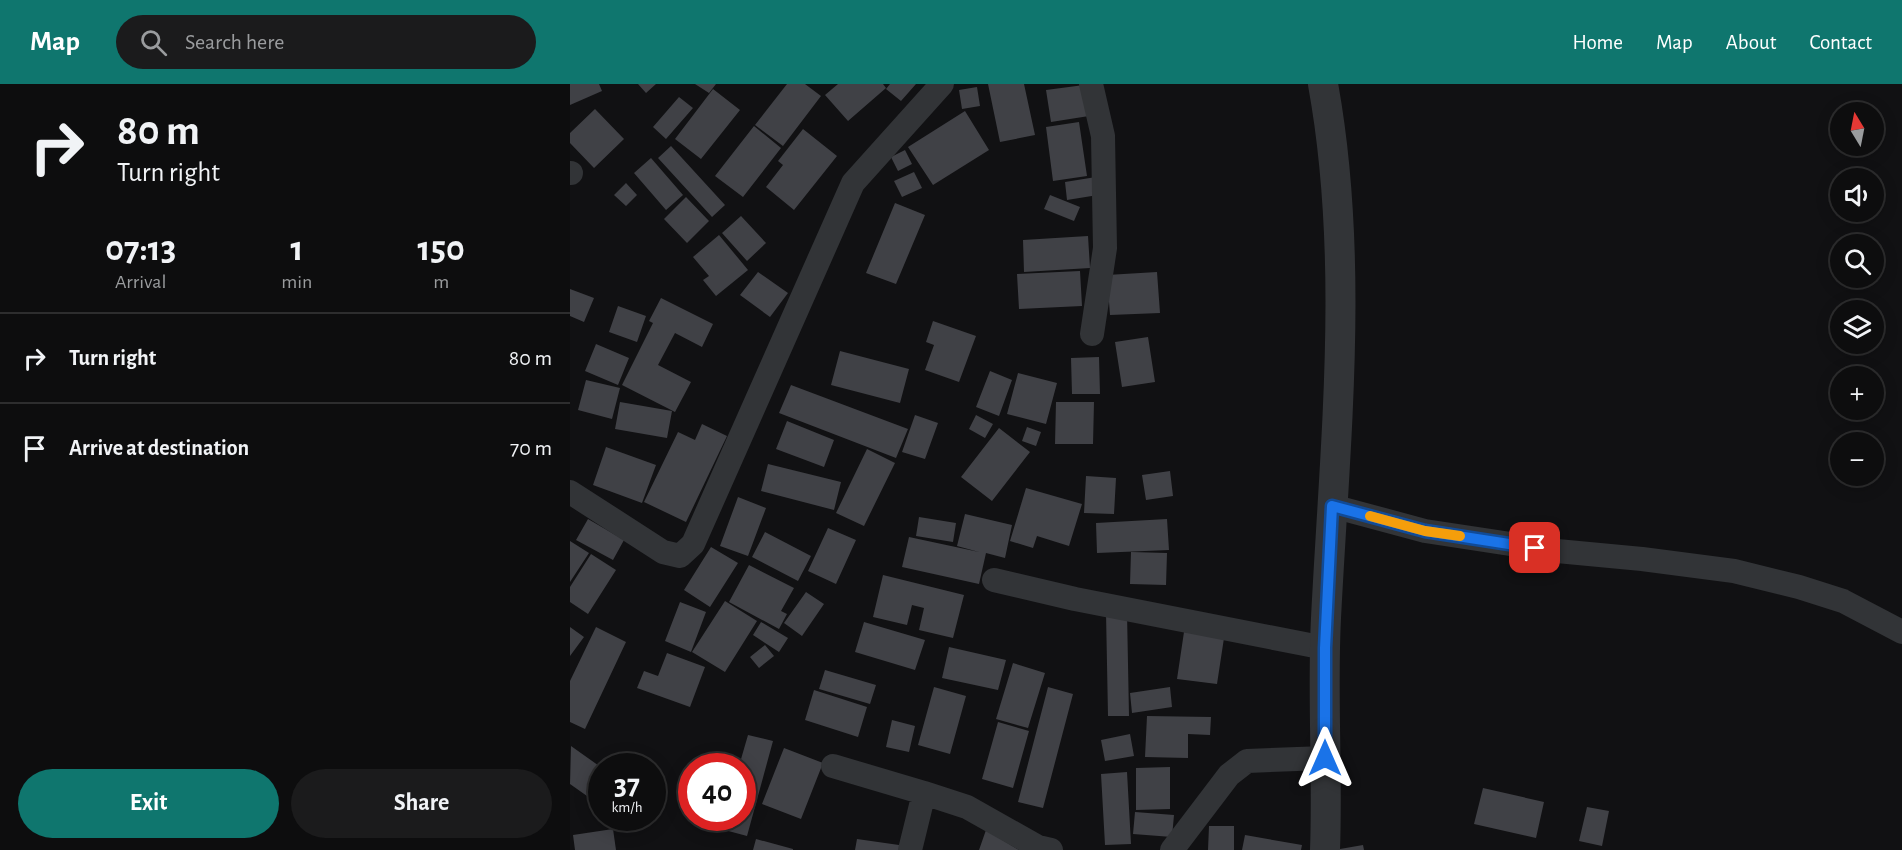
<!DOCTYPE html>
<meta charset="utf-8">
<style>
:root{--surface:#0d0d0e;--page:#1b1b1c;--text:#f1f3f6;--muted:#9a9c9e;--line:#2d2d2e;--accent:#0f766e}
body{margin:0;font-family:"Alegreya Sans",sans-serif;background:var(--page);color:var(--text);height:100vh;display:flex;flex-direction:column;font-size:22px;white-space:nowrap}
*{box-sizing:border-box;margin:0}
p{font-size:20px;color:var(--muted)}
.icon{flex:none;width:33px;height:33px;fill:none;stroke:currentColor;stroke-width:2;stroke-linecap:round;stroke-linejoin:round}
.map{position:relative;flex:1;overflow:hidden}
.sheet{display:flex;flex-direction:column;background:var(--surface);width:570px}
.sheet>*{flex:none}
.hud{background:#0d0d0e;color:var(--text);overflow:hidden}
.needle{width:39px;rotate:350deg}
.fabs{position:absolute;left:1260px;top:18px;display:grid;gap:12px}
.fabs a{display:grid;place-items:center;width:54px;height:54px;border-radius:50%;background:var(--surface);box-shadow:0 3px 15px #0003,0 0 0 2px var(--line);font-size:30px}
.speed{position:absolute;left:18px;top:669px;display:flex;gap:12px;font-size:30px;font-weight:700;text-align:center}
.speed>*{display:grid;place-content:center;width:78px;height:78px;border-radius:50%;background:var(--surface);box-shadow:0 3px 15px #0003,0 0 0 2px var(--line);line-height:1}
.speed small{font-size:15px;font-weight:400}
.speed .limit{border:9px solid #d22;background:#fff;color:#111}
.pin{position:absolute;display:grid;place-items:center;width:51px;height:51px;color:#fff;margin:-26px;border-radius:12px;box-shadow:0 3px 9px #0006}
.me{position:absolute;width:66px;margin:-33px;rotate:0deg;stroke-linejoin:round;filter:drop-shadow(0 0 4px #0008)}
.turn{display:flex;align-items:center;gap:21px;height:126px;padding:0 18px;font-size:27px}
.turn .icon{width:78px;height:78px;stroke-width:2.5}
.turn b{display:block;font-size:42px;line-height:51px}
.eta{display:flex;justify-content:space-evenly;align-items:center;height:102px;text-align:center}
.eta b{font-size:36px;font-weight:700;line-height:42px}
.cta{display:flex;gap:12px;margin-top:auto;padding:12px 18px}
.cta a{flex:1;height:69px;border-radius:36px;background:var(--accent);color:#fff;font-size:24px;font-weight:700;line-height:69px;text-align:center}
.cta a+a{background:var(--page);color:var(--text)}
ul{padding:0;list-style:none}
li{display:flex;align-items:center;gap:18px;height:90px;padding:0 18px;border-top:2px solid var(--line)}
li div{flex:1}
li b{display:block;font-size:22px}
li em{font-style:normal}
header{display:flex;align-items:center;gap:36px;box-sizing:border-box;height:84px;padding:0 30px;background:var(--accent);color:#fff}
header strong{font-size:28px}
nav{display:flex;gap:33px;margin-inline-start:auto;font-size:21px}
.search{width:420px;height:54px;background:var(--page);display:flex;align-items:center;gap:15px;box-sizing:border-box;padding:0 21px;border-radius:33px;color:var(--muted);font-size:22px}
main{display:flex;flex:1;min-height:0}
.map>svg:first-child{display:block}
</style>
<header>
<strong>Map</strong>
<div class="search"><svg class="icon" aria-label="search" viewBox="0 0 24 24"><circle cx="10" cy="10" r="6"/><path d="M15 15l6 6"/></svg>Search here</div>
<nav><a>Home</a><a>Map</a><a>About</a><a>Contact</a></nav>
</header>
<main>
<section class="sheet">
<div class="hud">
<div class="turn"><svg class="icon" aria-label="right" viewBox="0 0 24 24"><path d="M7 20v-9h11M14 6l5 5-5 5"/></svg><div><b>80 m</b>Turn right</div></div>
</div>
<div class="eta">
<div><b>07:13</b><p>Arrival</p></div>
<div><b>1</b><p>min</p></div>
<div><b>150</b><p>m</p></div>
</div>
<ul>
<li><svg class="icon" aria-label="right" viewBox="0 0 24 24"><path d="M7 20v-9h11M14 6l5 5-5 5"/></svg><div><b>Turn right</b></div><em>80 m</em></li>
<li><svg class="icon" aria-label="arrive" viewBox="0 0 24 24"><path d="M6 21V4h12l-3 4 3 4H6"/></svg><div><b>Arrive at destination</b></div><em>70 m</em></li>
</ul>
<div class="cta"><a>Exit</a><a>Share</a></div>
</section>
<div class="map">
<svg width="1332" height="766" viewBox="0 0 1332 766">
<rect width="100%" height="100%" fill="#111113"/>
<!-- building -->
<path fill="#404146" d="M0,0h29l3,7 -32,14z
M68,0h18l-10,9z
M125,0h21l-7,9z
M217,0h18l16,12 -38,50 -28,-21z
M268,0h45l3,4 -38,33 -23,-26z
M320,0h26l-15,17 -15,-12z
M418,0h36l11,51 -35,7z
M514,1l5,31 -38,6 -5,-32z
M407,3l3,19 -18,3 -3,-19z
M143,5l27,21 -39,49 -26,-20z
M109,13l14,11 -27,31 -13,-12z
M25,25l29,30 -30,29 -24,-25v-10z
M395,27l24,39 -56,35 -25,-38z
M509,38l8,54 -34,5 -7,-54z
M184,42l27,22 -38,49 -28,-21z
M233,45l34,27 -43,54 -28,-23 17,-22 -5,-4z
M101,62l54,59 -13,12 -54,-59z
M335,66l7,14 -14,7 -7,-14z
M81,74l32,37 -17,15 -32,-37z
M344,88l8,16 -20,9 -8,-16z
M526,93l2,18 -31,5 -2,-18z
M56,99l11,12 -11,11 -12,-11z
M480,111l30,12 -6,14 -30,-12z
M116,113l23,24 -22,22 -23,-24z
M325,119l30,12 -29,69 -30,-11z
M171,132l25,27 -19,18 -25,-28z
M149,151l29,35 -32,26 -13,-16 6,-4 -16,-19z
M518,152l2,32 -66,4 -1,-32z
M510,187l2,35 -63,3 -2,-35z
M188,188l30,21 -18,24 -30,-22z
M587,188l3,41 -50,2 -3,-40z
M0,205l24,9 -10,24 -14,-6z
M91,214l52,26 -11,23 -27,-14 -17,32 33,17 -16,30 -53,-27 31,-62 -4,-2z
M48,222l28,10 -9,26 -28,-10z
M363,237l43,15 -17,46 -34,-12 9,-25 -8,-3z
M578,253l7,45 -33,5 -7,-45z
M26,260l33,14 -11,27 -33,-14z
M270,267l69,18 -9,34 -69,-18z
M529,273l1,37h-28l-1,-36z
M420,287l22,9 -13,36 -23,-9z
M448,289l39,10 -11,41 -39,-10z
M16,296l34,8 -8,31 -34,-9z
M221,301l117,44 -12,29 -117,-45z
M50,318l52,9 -5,27 -52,-9z
M486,318h38l-1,42h-38z
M345,331l23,8 -13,36 -23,-7z
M406,331l17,9 -8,14 -16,-9z
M217,337l47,19 -10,27 -48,-18z
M132,340l25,12 -41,86 -42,-20 34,-70 17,8z
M457,343l14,5 -5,14 -14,-5z
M429,344l31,24 -38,49 -31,-24z
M36,363l50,18 -14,38 -49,-18z
M297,365l28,14 -31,63 -28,-13z
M198,380l73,18 -7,28 -73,-19z
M600,387l3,25 -27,4 -4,-25z
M516,392l30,2 -2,36 -30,-1z
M456,404l56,16 -13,42 -32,-10 -4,12 -23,-7z
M168,413l28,11 -18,48 -28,-10z
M395,430l47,11 -7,33 -19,-5 -7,31 -77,-17 7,-30 70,15 -22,-6z
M349,433l37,6 -3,19 -37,-6z
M18,435l36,21 -11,20 -37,-20z
M597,435l2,31 -72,3 -1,-30z
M258,444l28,12 -20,44 -28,-13z
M195,448l46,24 -13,25 -46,-24z
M0,457l19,12 -19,29z
M141,463l27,16 -28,44 -26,-17z
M561,468l36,1 -1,32 -36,-1z
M21,470l25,16 -28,44 -18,-12v-15z
M179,481l45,23 -13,23 6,3 -8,15 -50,-27z
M313,491l81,20 -11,43 -34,-8 5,-22 -12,-3 -5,20 -34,-8z
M236,508l18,12 -22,32 -18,-13z
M155,517l32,20 -32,51 -33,-20z
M110,518l26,10 -15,40 -26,-11z
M536,528h21l2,104h-21z
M191,538l27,16 -9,14 -26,-17z
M294,538l61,18 -10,30 -60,-18z
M0,543l14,10 -14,19z
M26,543l30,15 -41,87 -15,-7v-41z
M614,548l40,6 -7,46 -40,-5z
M195,561l9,11 -15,12 -9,-11z
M379,563l57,13 -8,30 -56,-12z
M97,569l38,14 -15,40 -53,-19 7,-17 14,5z
M443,579l32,10 -17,55 -32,-9z
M255,586l51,15 -6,19 -51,-15z
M364,603l32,9 -16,58 -32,-9z
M478,603l25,7 -30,114 -25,-6z
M600,603l2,20 -40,6 -2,-20z
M244,606l53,17 -9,30 -53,-17z
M577,632l64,1 -1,18 -22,-1v24l-43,-1z
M322,636l23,6 -6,26 -23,-5z
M428,638l31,9 -16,57 -31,-9z
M560,650l4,22 -29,5 -4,-21z
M178,651l25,6 -26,95 -41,-11 2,-7h34v-52h-3z
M1,662l31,22v9l-15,19 -17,-12z
M214,664l39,15 -22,56 -39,-15z
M600,683v42l-34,1v-42z
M557,688l4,72 -26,1 -4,-71z
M913,704l61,14 -8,36 -62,-14z
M1017,723l22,4 -7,35 -23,-5z
M565,728l39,3 -2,22 -39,-3z
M639,742h25v24h-26z
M43,745l3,21h-41l-2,-15z
M416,746l33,20h-40z
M675,751l57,10 -1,5h-59z
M186,755l37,10v1h-40z
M287,755l42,6v5h-44z
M793,761l1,5h-24v-1z"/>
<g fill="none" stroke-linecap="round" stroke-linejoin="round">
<!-- minor -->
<path stroke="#323437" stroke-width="24" d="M521,0l12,52 1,57 1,55 -13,86
M0,89h1
M0,408l93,60 17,4 13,-12 160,-361 89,-99
M762,422l93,25 132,20 85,8 92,12 65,16 44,14 59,31
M424,496l81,19 250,49
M263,682l91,27
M340,766l14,-57 43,14 71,40 13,3
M602,766l57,-75 18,-14 78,-3"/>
<!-- tertiary -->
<path stroke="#323437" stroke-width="30" d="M753,0c32,176 12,357 3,534 -4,78 2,155 -1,232"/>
</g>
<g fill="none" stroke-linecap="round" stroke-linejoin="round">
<!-- route casing -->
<g stroke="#114b97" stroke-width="15">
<path id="route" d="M755,674v-110l7,-142 93,25 110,17"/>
</g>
<!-- route -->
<use href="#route" stroke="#1a73e8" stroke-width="10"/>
<!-- slow -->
<path stroke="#f59e0b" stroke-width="10" d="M800,432l55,15 35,5"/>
</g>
</svg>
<div class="fabs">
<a><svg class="needle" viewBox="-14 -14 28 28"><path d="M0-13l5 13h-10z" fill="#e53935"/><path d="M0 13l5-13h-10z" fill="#9a9c9e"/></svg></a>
<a><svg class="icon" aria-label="sound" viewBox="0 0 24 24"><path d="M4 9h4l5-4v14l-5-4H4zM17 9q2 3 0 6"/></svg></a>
<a><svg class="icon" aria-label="search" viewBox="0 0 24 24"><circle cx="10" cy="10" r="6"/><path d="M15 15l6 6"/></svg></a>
<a><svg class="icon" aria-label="layers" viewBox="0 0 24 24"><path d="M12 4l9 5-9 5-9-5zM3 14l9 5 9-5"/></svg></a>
<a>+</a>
<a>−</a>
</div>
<div class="speed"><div>37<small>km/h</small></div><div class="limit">40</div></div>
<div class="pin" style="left:965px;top:464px;background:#d93025"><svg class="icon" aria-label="arrive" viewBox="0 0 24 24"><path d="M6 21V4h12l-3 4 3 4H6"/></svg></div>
<svg class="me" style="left:755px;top:674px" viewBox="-20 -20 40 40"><path d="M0-17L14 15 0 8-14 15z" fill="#1a73e8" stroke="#fff" stroke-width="4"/></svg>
</div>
</main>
